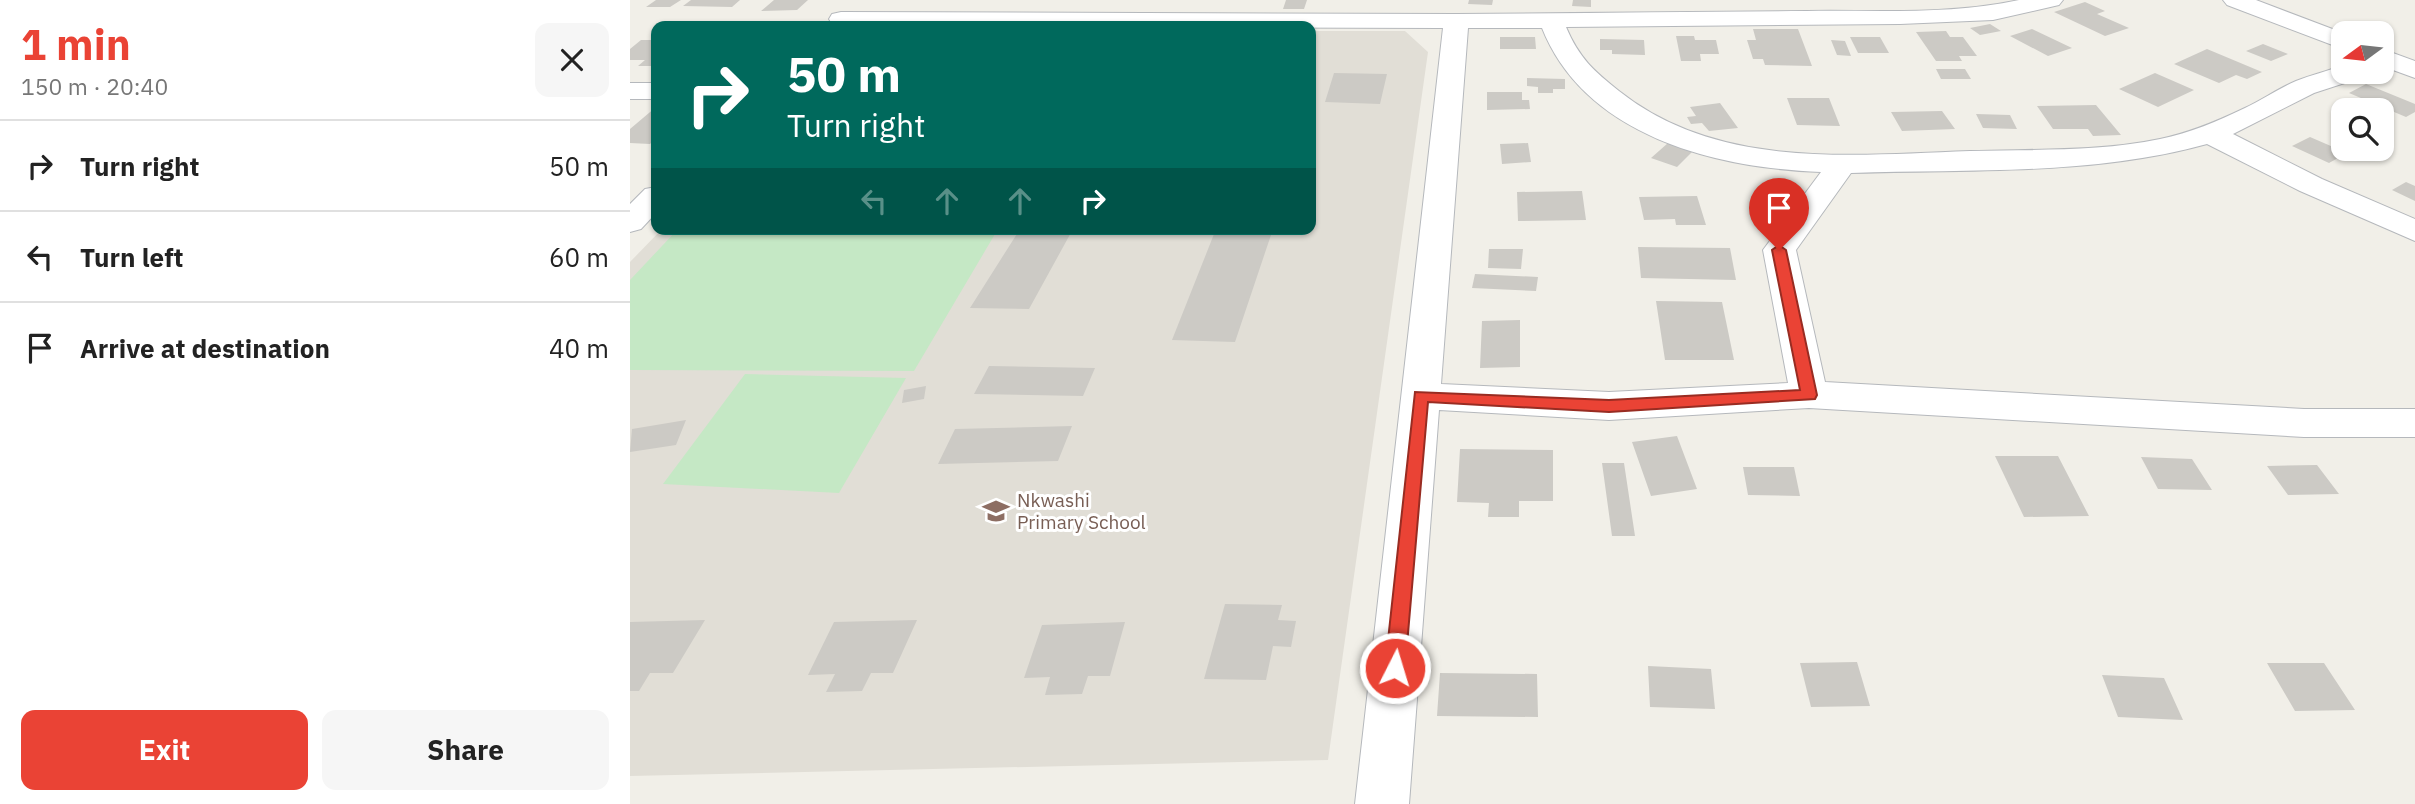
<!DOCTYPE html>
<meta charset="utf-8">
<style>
:root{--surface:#fff;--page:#f6f6f6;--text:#222;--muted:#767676;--line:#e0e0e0;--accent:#ea4335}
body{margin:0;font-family:"IBM Plex Sans",sans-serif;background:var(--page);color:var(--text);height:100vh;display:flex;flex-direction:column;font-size:26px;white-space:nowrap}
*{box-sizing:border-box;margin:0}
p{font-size:23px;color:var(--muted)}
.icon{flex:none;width:38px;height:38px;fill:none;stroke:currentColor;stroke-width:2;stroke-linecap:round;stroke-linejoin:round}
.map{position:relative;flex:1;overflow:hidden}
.details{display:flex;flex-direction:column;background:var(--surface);width:630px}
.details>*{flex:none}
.top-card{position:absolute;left:21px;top:21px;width:665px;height:214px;border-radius:14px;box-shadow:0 2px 5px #0004;background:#00695c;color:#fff;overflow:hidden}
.needle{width:46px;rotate:255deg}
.controls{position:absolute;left:1701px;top:21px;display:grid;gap:14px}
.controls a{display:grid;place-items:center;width:63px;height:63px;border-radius:14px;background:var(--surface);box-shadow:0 2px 5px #0004;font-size:35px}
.pin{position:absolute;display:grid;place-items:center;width:60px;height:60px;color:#fff;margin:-72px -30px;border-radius:50% 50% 50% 0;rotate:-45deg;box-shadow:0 0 7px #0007}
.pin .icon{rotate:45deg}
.me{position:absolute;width:77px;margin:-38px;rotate:5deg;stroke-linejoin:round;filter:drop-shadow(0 0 5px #0008)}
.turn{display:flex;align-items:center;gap:24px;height:147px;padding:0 21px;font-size:32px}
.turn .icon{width:91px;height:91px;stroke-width:2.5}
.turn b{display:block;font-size:49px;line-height:60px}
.lanes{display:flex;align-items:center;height:66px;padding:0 21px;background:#0003;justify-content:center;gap:35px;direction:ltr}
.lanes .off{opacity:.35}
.round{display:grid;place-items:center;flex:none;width:74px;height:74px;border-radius:14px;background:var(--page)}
.overview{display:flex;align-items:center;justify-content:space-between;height:119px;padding:0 21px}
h1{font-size:42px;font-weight:700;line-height:52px;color:var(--accent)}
.primary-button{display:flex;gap:14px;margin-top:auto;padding:14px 21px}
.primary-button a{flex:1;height:80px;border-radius:14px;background:var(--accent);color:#fff;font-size:28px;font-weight:700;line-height:80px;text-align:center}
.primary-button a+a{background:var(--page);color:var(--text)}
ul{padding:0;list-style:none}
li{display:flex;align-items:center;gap:21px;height:91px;padding:0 21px;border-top:2px solid var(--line)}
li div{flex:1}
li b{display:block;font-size:26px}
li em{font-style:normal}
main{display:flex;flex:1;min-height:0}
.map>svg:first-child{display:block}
</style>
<main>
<section class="details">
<div class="overview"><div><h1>1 min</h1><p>150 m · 20:40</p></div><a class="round"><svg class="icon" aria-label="close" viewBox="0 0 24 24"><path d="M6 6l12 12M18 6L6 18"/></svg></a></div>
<ul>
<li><svg class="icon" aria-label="right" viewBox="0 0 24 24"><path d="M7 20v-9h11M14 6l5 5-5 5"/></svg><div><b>Turn right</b></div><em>50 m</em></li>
<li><svg class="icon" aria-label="left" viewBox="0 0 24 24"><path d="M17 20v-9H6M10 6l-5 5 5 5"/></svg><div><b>Turn left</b></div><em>60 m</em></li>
<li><svg class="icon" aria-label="arrive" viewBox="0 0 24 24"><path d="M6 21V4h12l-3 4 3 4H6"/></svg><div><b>Arrive at destination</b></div><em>40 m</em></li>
</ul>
<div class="primary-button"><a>Exit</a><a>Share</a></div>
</section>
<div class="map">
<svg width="1785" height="804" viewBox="0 0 1785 804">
<rect width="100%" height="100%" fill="#f1efe8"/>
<!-- education -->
<path fill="#e1ded6" d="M681,31h94l23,21 -100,708 -698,16v-514l32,-33h649z"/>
<!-- green -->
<path fill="#c5e8c5" d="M48,229h320l-84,142 -284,-1v-90z
M115,374l161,4 -67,115 -176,-9z"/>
<!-- building -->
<path fill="#cccac5" d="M26,0h25l-11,7h-24z
M61,0h49l-8,7 -49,-1z
M144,0h34l-11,10 -36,1z
M656,0h21l-3,9h-21z
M839,0h24l-1,5 -24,-1z
M943,0h18v7l-19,-1z
M1455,2l20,9 -8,3 32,14 -24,8 -51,-24z
M1360,24l11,7 -21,4 -10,-7z
M1123,29h45l14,37 -47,-1 -2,-6h-10l-6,-19h9z
M1402,29l40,19 -24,8 -38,-20z
M1316,31l4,6h13l14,19h-18l3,5h-26l-20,-29z
M1046,36h18l1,4h21l3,14h-19l1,7h-20z
M870,37h35l1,12h-36z
M1220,37h30l9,16h-31z
M970,39l44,1 1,15 -33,-1v-4h-12z
M11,40h15v26h-18l7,-6h-15v-11z
M1201,40l14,1 6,15 -14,-1z
M1633,44l25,10 -17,7 -25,-10z
M1577,49l55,23 -15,7 -11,-4 -17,8 -45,-19z
M1306,69h29l6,10h-30z
M704,73l53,1 -7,30 -55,-2z
M1525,73l39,17 -36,17 -39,-18z
M897,78l38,1v10h-12v4h-15v-6l-11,-1z
M1736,84l49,20v8l-9,5 -57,-24z
M857,92h35v8h7l1,9 -43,1z
M1157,98h42l11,28 -43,-1z
M1090,103l18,25 -29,3 -7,-8 -11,1 -4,-7 9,-1 -6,-9z
M1466,105l25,30 -28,1 -5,-7h-35l-16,-23z
M26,107v31l-6,6 -20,-1v-14z
M1312,111l13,18 -53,2 -11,-19z
M1346,114l34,1 7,14 -34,-1z
M1680,137l37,16 -18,10 -37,-17z
M898,143l3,19 -29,2 -2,-20z
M1038,143l25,8 -16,16 -26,-9z
M1776,182l9,4v15l-23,-11z
M952,191l4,29 -68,1 -1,-29z
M1067,196l9,29h-30l-1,-6 -31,1 -5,-23z
M390,229h53l-44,80 -59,-1z
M586,229h57l-38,113 -63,-2z
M1008,247l92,1 6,32 -95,-2z
M859,249h34l-2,20 -33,-1z
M845,274l63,3 -2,14 -64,-3z
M1026,301l66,1 12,58h-69z
M890,320v47l-40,1 2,-47z
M359,366l106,2 -12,28 -109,-2z
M296,386l-2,13 -22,4 2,-13z
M56,420l-10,25 -46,7 2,-23z
M442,426l-14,35 -120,3 17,-35z
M1047,436l20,53 -46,7 -19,-54z
M830,449l93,1v51h-34v16h-31l1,-14 -32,-1z
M1365,456h63l31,60 -65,1z
M1511,457l51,2 20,31 -54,-1z
M972,463h22l11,73h-23z
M1687,465l22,29 -51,1 -21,-29z
M1113,467h51l6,29 -52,-1z
M595,604l57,1 -4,15 18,1 -5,26 -18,-1 -7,34 -62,-1z
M75,620l-32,53h-23l-11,18h-9v-69z
M287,620l-24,53h-22l-9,18 -36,1 9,-18 -27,1 26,-53z
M495,622l-15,54h-22l-6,18 -37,1 5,-18 -26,1 18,-53z
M1227,662l13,44 -59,1 -11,-44z
M1637,663h57l31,47 -60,1z
M1018,666l63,3 4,40 -65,-2z
M810,673l97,1 1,43 -101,-1z
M1472,675l62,3 19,42 -65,-3z"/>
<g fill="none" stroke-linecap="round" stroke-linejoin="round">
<!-- minor casing -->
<g stroke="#b5b8bc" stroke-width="2">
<path id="minor" d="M1389,0h44l-4,5 -66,15 -93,4 -334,3c13,31 28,44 53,64 99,79 233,64 351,60 64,-2 128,1 190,-12 30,-6 58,-18 85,-31 17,-8 34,-20 51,-27 15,-6 31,-10 46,-15l1,6h21l-4,6 -46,15 -81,41 89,45 93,40v22l-115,-50 -93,-47c-115,32 -237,25 -356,29l-55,77 29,132 479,27h111v28h-111l-495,-29 -200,12 -170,-10 -30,394h-54l88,-776 -602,-2 -9,-2 -3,-5 3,-5 9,-2 615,2c117,-1 233,-2 351,-3 69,-1 144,4 212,-11zM838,28h74c43,108 173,140 279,144l-58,78 25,133 -179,9 -168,-8z
M0,83h26v16h-26z
M26,187v26l-15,16 -11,3v-28l15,-15z"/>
</g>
<!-- tertiary casing -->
<g stroke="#b5b8bc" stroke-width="2">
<path id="tertiary" d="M1593,0h33l87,33v16l-116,-44z
M1752,49l33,12v17l-33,-12z"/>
</g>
<!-- minor -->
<use href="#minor" fill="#fff" fill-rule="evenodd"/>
<!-- tertiary -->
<use href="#tertiary" fill="#fff" fill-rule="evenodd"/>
</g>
<!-- route -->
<path fill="#ea4335" stroke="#982c22" stroke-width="2" d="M1149,245l7,5 31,145 -2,4 -206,13 -181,-10 -23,266 -3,6 -7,3 -7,-3 -3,-6 30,-276 194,8 191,-10 -28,-140z"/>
<!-- icons -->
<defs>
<g id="school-bare" transform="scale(2.1)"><path d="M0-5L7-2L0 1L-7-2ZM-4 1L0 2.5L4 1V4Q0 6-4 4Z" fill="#8d6e63" stroke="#fff" stroke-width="2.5" paint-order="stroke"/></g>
</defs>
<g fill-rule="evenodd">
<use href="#school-bare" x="366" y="511"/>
</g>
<g text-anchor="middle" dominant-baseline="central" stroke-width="6" stroke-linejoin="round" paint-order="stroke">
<!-- education labels -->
<g font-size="19" fill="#785e54" stroke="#fff" text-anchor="start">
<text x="387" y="500">Nkwashi<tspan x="387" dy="22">Primary School</tspan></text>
</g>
</g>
</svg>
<div class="controls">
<a><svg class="needle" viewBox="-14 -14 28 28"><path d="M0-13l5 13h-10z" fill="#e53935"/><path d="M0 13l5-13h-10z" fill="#767676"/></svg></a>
<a><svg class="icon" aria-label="search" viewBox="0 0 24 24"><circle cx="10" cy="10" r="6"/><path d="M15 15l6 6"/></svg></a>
</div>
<div class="pin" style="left:1149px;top:250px;background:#d93025"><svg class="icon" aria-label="arrive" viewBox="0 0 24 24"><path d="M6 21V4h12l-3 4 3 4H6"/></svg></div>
<svg class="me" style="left:765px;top:668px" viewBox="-20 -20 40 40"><circle r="17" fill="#ea4335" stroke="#fff" stroke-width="3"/><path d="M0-11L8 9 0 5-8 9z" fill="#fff"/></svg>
<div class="top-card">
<div class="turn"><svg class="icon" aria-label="right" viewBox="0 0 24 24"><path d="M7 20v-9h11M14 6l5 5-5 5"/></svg><div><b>50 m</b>Turn right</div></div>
<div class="lanes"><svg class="icon off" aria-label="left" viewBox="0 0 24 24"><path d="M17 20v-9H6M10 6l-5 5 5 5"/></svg><svg class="icon off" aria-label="ahead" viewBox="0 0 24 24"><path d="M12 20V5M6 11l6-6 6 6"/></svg><svg class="icon off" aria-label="ahead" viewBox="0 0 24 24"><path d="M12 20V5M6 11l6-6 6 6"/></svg><svg class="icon" aria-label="right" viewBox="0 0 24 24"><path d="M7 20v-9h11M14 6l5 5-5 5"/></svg></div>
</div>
</div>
</main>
